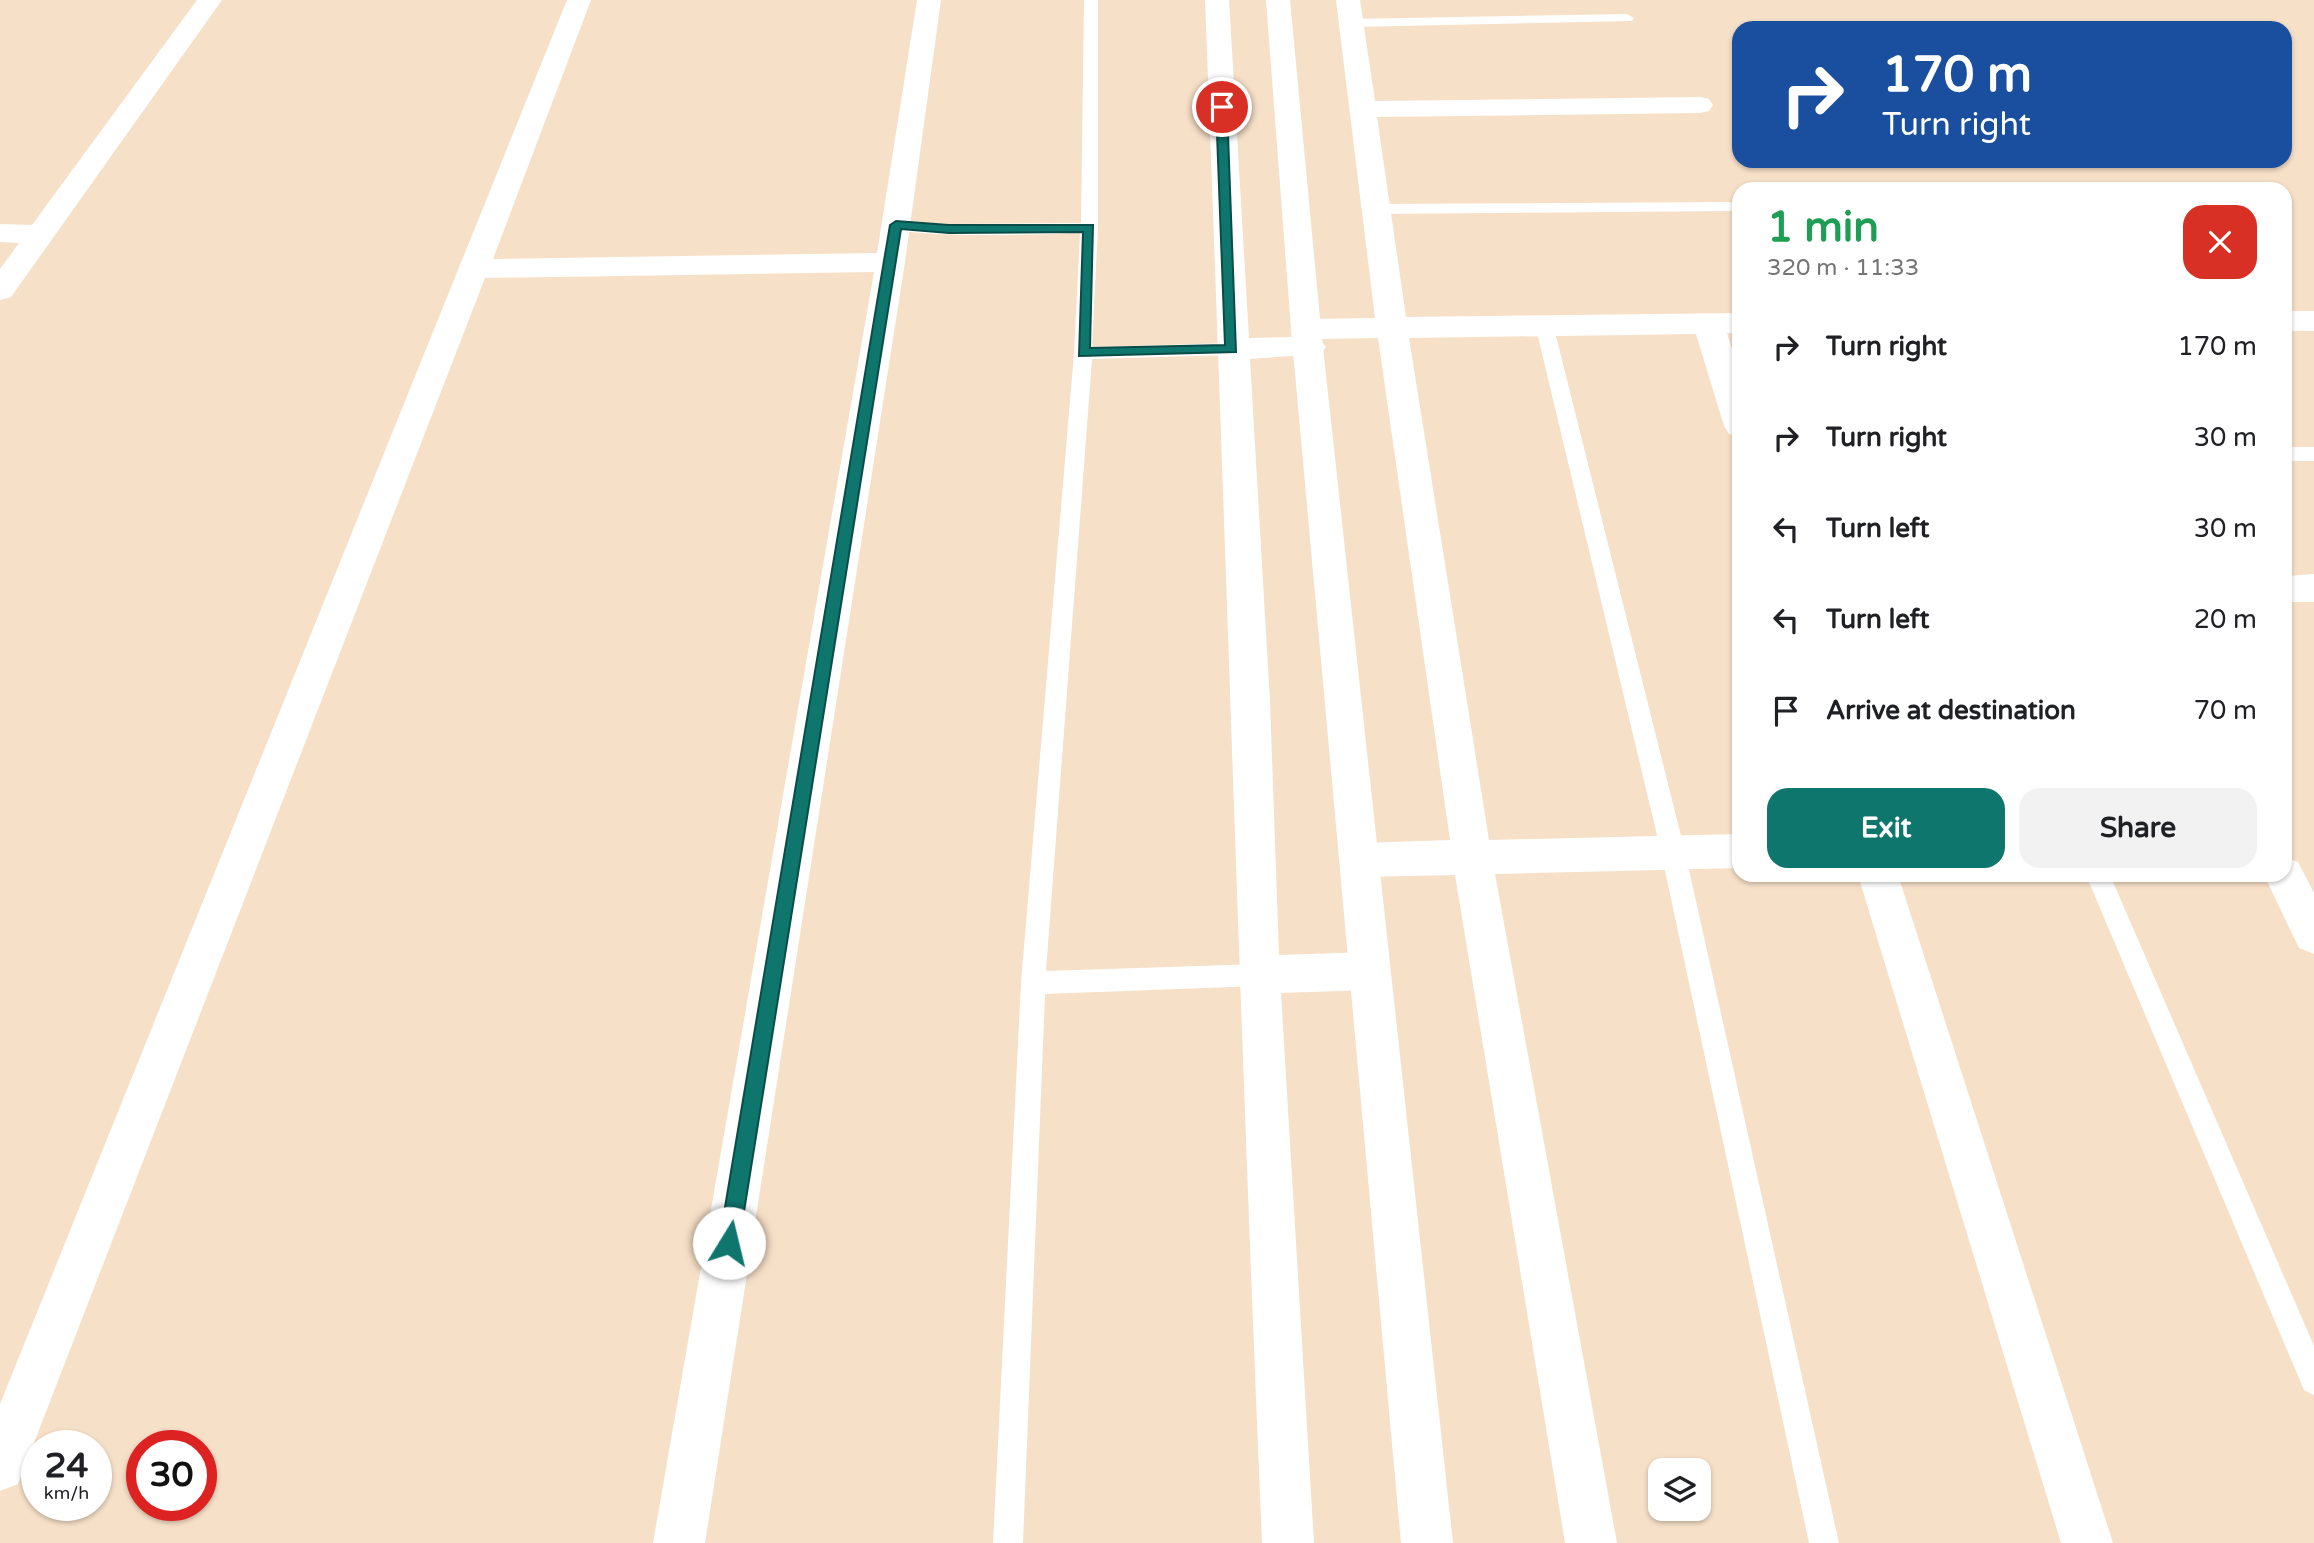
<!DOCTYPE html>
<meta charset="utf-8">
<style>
:root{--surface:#fff;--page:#f2f2f2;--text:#202124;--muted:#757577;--accent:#0f766e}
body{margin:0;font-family:"Varela Round",sans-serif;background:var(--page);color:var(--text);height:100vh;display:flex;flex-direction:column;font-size:26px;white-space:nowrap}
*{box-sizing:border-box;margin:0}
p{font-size:23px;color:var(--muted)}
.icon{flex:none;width:38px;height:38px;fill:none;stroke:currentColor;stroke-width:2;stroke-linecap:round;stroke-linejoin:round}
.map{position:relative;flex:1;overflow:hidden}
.sheet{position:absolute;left:1732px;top:182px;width:560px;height:700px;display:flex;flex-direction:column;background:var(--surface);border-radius:21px;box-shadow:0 2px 5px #0004}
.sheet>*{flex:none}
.hud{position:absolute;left:1732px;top:21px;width:560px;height:147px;border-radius:21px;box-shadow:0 2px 5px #0004;background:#1a4fa0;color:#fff;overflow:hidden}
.tools{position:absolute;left:1648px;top:1458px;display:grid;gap:14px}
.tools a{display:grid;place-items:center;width:63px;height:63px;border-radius:14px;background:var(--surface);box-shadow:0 2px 5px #0004;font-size:35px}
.speed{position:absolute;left:21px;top:1430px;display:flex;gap:14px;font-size:35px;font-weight:700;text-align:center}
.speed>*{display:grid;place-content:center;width:91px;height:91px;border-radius:50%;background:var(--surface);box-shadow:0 2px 5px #0004;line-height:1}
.speed small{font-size:18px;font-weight:400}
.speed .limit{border:10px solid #d22;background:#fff;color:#111}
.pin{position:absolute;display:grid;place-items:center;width:60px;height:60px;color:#fff;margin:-30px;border:4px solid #fff;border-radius:50%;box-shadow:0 2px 7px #0007}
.me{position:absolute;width:77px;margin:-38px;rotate:9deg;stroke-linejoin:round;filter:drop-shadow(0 0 5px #0008)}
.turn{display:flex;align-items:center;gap:24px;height:147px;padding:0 35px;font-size:32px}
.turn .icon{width:91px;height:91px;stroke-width:2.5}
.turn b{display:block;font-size:49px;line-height:60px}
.round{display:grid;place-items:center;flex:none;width:74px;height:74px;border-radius:21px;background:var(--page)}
.overview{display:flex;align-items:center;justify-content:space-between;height:119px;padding:0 35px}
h1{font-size:42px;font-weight:700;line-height:52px;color:#1e9e55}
.action{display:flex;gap:14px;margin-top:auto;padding:14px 35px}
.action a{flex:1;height:80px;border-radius:21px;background:var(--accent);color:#fff;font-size:28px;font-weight:700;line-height:80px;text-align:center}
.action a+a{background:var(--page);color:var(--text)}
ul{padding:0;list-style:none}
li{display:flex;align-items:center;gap:21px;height:91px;padding:0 35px}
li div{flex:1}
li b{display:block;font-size:26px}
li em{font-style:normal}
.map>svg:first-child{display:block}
</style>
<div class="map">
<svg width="2314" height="1543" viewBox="0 0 2314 1543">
<rect width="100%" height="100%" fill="#f7e0c8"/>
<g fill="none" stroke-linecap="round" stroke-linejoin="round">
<!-- lane -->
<path fill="#fff" fill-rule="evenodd" d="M1084,0h14v228l-6,119 140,-4 9,6 -9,6 -140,4 -46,612 213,-7 9,3 3,8 -3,8 -9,3 -214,8 -22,549h-30l28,-560 53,-630 6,-120c-28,1 -180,7 -193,-8l9,-5 53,4 132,-1z
M1627,14l7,4 -2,3 -280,6 -7,-4 7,-4z
M1728,202l6,1 2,4 -2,4 -357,3 -8,-5 8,-5z
M1544,318l9,6 132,528 154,691h-30l-148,-691 -126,-528z
M2286,447h28v14h-28z
M2086,875h24l204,471v49l-10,-5z"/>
<!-- street -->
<path fill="#fff" fill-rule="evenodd" d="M197,0h25l-211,297 -11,3v-31l19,-26 -19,-1v-18l32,1z
M567,0h24l-98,259 384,-6 40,-253h24l-36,262 -200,1281h-52l221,-1271 -389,6 -460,1188 -7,18 -18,7v-87z
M1205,0h24l20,338 48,-1 -6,-8 4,-7 11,-3 69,-1 -39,-318h24l15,101 325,-4 9,2 4,6 -4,6 -9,2 -323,4 29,200 334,-4v20h-13l13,41v63l-11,-3 -5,-8 -28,-92 -287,4 80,502 251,-6v34l-245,6 122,669h-52l-110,-668 -93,2 -14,-5 -6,-12 6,-12 14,-5 88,-3 -72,-502 -59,1 7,8 -5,7 -71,5 20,342 9,254 90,-3 15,5 6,14 -6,14 -15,5 -88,3 33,550h-52c-22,-515 -37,-1029 -57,-1543z
M2286,311h28v20h-28z
M2314,574v28h-28v-26z
M2286,858l12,4 16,31v61l-15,-6 -35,-73h22z
M1858,875h40l215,668h-52z"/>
<!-- secondary -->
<path fill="#fff" fill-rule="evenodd" d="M1266,0h24l31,329 132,1214h-52l-110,-1214z"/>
</g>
<!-- route -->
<path fill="#0f766e" stroke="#0a4d48" stroke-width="2" d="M1222,104l5,3 9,245 -157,4 4,-124 -134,1 -48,-4 -162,1014 -3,7 -7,3 -7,-3 -3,-7 171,-1018 6,-4 53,4h144l-3,123 135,-3 -9,-238z"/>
</svg>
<div class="tools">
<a><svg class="icon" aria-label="layers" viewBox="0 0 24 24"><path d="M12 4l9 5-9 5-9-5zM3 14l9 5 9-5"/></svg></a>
</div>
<div class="speed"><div>24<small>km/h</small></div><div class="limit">30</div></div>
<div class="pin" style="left:1222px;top:107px;background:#d93025"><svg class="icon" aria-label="arrive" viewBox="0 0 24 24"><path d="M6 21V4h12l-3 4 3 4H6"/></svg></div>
<svg class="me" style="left:729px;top:1243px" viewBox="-20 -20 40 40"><circle r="19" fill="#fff"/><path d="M0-13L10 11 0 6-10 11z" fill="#0f766e"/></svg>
<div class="hud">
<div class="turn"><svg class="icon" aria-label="right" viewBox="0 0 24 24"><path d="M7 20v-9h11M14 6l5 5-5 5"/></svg><div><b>170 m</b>Turn right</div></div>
</div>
<section class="sheet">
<div class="overview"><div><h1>1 min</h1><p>320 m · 11:33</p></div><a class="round" style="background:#d93025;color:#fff"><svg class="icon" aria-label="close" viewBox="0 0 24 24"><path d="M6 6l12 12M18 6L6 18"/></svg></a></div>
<ul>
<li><svg class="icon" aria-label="right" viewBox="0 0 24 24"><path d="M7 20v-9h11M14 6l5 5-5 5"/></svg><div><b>Turn right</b></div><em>170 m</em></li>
<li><svg class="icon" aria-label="right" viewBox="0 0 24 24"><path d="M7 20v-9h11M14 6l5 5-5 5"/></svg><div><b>Turn right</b></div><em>30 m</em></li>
<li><svg class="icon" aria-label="left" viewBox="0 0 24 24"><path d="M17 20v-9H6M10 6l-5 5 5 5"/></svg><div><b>Turn left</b></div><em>30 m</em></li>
<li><svg class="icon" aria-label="left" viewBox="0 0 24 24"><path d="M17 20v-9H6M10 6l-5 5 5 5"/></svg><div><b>Turn left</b></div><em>20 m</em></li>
<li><svg class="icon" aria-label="arrive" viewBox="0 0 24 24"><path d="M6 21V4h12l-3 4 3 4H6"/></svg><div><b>Arrive at destination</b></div><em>70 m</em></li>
</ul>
<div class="action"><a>Exit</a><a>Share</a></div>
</section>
</div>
